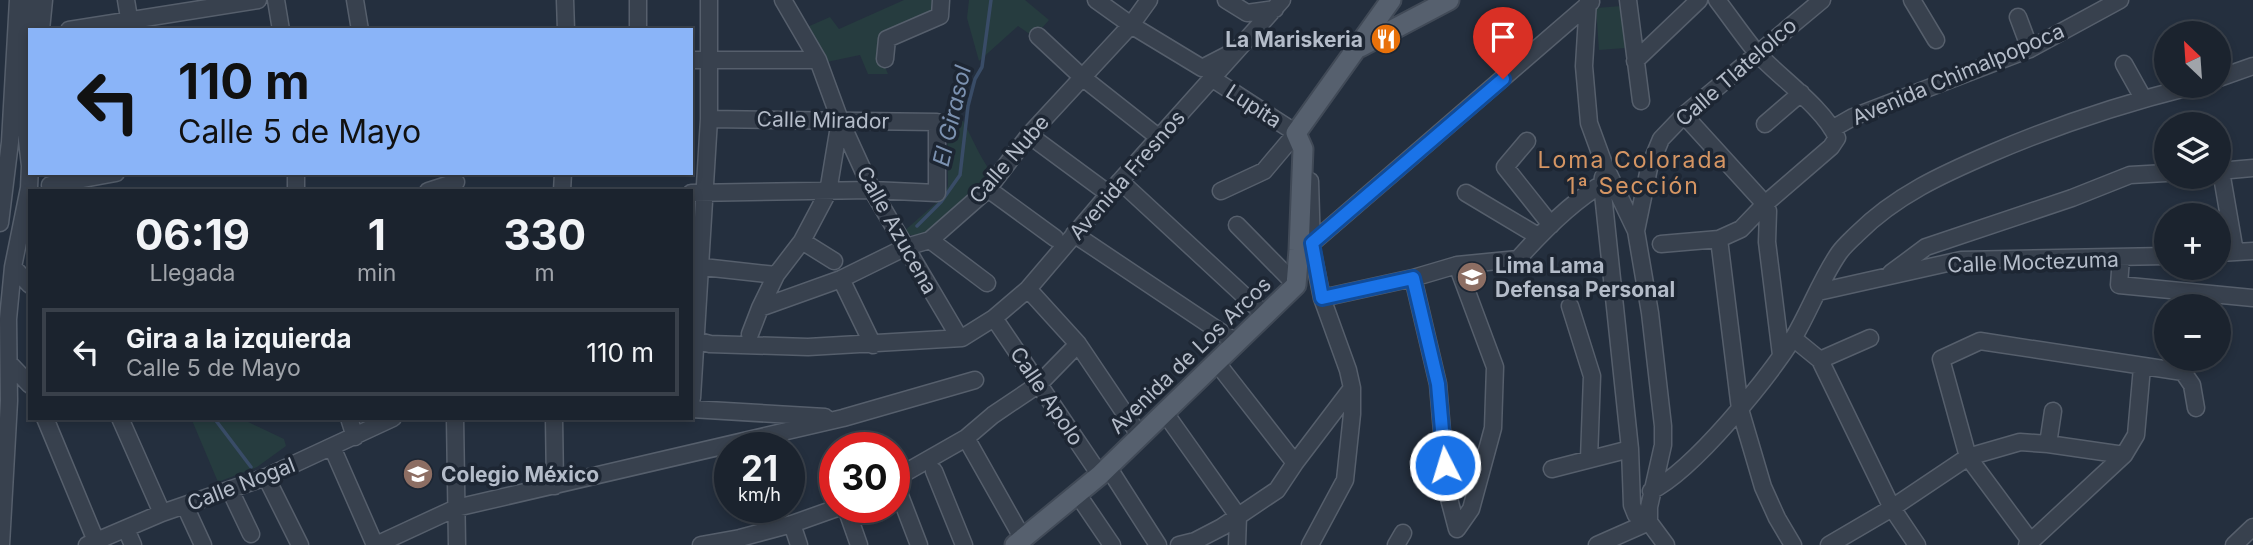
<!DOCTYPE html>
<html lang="es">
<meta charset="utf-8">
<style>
:root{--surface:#1b232e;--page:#282f3a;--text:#f1f3f6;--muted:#a0a4aa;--line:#39404a}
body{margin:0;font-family:Inter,sans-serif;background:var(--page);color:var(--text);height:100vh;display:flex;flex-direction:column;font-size:26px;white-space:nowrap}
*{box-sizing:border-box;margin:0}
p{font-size:23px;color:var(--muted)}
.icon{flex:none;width:38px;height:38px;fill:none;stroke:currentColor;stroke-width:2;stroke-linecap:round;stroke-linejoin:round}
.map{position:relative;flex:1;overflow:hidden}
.details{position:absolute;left:28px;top:189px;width:665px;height:231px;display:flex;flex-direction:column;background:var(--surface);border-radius:0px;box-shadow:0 4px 10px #0003,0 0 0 2px var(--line)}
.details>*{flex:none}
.banner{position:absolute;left:28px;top:28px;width:665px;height:147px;border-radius:0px;box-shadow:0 4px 10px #0003,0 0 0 2px var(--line);background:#8ab4f8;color:#111;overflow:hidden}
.needle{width:46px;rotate:335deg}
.tools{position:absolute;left:2154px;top:21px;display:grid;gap:14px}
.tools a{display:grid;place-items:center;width:77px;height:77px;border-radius:50%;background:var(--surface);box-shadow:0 4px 10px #0003,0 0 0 2px var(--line);font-size:35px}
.speed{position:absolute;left:714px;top:432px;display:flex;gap:14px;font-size:35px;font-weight:700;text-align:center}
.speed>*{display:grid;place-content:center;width:91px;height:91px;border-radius:50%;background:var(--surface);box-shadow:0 4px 10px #0003,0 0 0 2px var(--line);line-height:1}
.speed small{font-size:18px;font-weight:400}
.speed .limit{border:10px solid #d22;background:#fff;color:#111}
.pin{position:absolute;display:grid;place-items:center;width:60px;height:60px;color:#fff;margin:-72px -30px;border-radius:50% 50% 50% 0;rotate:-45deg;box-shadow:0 0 7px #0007}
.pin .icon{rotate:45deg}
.me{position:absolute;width:77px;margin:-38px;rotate:355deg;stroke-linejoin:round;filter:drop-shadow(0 0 5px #0008)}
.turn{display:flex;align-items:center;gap:24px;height:147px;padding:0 35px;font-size:32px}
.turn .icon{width:91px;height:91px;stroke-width:2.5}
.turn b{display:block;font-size:49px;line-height:60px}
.eta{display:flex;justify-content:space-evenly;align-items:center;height:119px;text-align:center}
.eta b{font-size:42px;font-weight:700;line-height:49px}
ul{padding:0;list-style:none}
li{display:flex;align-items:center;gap:21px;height:88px;margin:0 14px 10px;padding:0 21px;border:4px solid var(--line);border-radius:0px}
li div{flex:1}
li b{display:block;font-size:26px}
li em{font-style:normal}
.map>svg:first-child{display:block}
</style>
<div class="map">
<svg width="2253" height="545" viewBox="0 0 2253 545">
<rect width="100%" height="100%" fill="#242f3e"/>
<!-- green -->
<path fill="#263c3f" d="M904,0h31l-1,14 -53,24v19l7,17h-20l-8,-19 -38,8 -17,-35 25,-11 9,12z
M969,0h56l24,20 -15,17 -16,-11 -39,35 -12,-43z
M1622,6l3,42 -26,2 -3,-42z
M947,110h10c13,21 20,44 35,63 -14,20 -47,57 -73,62 -5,2 -11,-1 -17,-2l34,-30 12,-17z
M191,418h49l44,21 2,7 -29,21 -39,15z"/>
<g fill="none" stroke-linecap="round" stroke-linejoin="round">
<!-- stream -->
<path stroke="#394c67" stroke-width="3.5" d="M917,226l24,-24 19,-27 8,-69 7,-27 7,-12 9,-67
M214,418l37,49"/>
<!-- minor casing -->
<g stroke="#565f6c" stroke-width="19">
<path id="minor" d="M126,0l5,30
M276,0l5,30
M355,0l5,30
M565,0l1,30
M783,0l35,60 22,60 32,70 87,147
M1096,0l35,25 71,43 29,-15
M1226,0l21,13 28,-4
M1588,0l-4,66 5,57 15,41 32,67 14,82 13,113v19l-14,62v15l17,23
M1628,0l13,101
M1912,0l24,40
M2018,17l12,32
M41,30l3,-30
M69,30l189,-30
M638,30v-30
M1038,36l44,41 76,60
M885,59l2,-20 53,-23 1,-16
M691,60h127
M1635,61l64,-61
M2124,64l19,34
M2219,78l34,-12
M1213,79l83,54 -32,38 -43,20
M1684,115l81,89 3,7 -1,31 14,113
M1765,124l36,-31
M1832,129l21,-12 177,-68 90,-49
M1029,135l80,59
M1527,141l-22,26 46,58
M2219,171l34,-3
M2221,171l14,81
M296,173v18
M1120,181l145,134
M1310,181l2,68 10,49 26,72 4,18v26l-7,66 -35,65
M1602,184l28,265 2,56 4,10 13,7
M50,185l66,-12
M988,189l67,49
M428,191l28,-9
M562,191l1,-18
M691,193l181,-3 65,3v-71l-228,-3
M1466,193l72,43
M0,223l10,-81 8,-142
M1237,225l59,60
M1636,231l13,-63 12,-29 23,-24 138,-115
M1074,234l163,109
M1719,239l21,170 23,78 14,31 16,27
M930,240l57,43
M802,241l32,20
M1312,243l279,-241
M1661,244l58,-5 22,-10 24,-25 66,-57 6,-9c-13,-30 -58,-61 -80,-85 -14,-17 -27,-36 -40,-53
M2219,253l34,-2
M2121,258l-2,27 134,13
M694,266l82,9
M13,267l17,18
M1891,273l35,-26 146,-49 58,-23 36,-2
M1413,278l25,106 9,107 10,38
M841,279l32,66
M1028,289l50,55 62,92
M1818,292l143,-32 205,-4
M1322,298l91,-20 44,-13 61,-6c24,-27 52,-56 84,-75l1,-7
M1570,306l22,70 -3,83
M760,308l81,-29 65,-32 24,-7 58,-51 41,-54 102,-110 18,-25
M994,318l106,157
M750,334l10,-26 16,-33 26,-34 26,-49 12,-72
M1793,338l27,22 72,148 25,37
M691,339l19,5 98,3 154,-9 32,-20 34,-29 92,-108 162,-181
M1820,360l50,-22
M9,363l21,22
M1217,363l78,100
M692,398l17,-279v-119
M691,409l134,8
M1165,413l73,103 -1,29
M45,418l51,123
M120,418l42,95
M349,418l6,19
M455,418l2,127
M554,418l1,68
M966,438l57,101
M2048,444l5,-33
M332,447l43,98
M1108,467l50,78
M1552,469l78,-20
M934,471l30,74
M266,477l34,68
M894,479l72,-41 27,-23 46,-31 39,-40
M894,480l25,65
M230,490l21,44
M1651,491c43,-21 117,-113 143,-154 16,-27 27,-58 45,-84 5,-7 12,-13 18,-19 39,-39 86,-60 135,-81 65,-28 133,-50 201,-67
M1078,495l34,50
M185,506l18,39
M846,508l13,37
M792,524l7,21
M126,529l7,16
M1457,529l14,-20 22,-81 2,-61 -38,-102
M2031,542l-63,-85 -27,-98 39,-18 203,31 9,13 4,23
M1,545l8,-144 -1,-82 5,-52 16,-79 1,-22 -6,-52 6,-114
M87,545l75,-32 104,-36 127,-59
M376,545l80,-37 387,-90 132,-38
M701,545l39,-7 52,-14 45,-16
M1179,545l16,-4 27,-14 55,-37 18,-27 57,-75
M1396,545l7,-12
M1597,545l52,-23
M1829,545l63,-37 76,-51 52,-15 28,2 76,11
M2027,545l97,-90 12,-20 6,-68
M2234,545l19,-18"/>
</g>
<!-- major casing -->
<g stroke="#414a57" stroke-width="23">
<path id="major" d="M1360,47l89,-47
M1015,545l85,-70 196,-190 3,-35 4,-101 -7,-16 95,-133"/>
</g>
<!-- minor -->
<use href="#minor" stroke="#38414e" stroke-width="16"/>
<!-- major -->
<use href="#major" stroke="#56606e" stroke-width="19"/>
</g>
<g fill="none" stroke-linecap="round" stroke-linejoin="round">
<!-- route casing -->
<g stroke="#114b97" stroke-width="18">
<path id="route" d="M1445,465l-7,-81 -25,-106 -91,20 -10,-55 191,-164"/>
</g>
<!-- route -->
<use href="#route" stroke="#1a73e8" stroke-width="12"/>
</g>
<!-- icons -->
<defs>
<g id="restaurant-disc" transform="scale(1.575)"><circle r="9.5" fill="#e8710a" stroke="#1d2633"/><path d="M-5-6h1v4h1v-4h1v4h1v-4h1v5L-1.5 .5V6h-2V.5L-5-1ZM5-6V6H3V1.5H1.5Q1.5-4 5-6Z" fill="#fff"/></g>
<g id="school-disc" transform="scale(1.575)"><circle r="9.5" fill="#8d6e63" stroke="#1d2633"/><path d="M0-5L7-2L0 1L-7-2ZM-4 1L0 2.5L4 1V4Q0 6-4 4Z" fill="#fff"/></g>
</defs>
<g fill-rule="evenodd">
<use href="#restaurant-disc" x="1386" y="39"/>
<use href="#school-disc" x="1472" y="277"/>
<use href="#school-disc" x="418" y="474"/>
</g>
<g text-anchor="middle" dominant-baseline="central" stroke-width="7" stroke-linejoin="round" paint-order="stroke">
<!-- poi labels -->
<g font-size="21" font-weight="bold" fill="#b4bcc9" stroke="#1d2633" text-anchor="start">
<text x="1363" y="39" text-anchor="end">La Mariskeria</text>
<text x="1495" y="265">Lima Lama<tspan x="1495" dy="24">Defensa Personal</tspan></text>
<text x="441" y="474">Colegio México</text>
</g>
<!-- street labels -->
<g font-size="21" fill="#b4bcc9" stroke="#1d2633">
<text transform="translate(1736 72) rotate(-41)">Calle Tlatelolco</text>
<text transform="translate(1958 74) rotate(-23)">Avenida Chimalpopoca</text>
<text transform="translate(1254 106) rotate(33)">Lupita</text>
<text transform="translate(823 120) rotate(1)">Calle Mirador</text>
<text transform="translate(1009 159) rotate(-49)">Calle Nube</text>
<text transform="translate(1127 175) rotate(-49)">Avenida Fresnos</text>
<text transform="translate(897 230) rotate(61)">Calle Azucena</text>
<text transform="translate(2033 262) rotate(-2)">Calle Moctezuma</text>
<text transform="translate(1190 355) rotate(-44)">Avenida de Los Arcos</text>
<text transform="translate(1047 396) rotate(56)">Calle Apolo</text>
<text transform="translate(241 484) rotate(-21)">Calle Nogal</text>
</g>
<!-- water labels -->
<g font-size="23" font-style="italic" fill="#7c92b1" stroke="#1d2633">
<text transform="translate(952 116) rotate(-77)">El Girasol</text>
</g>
<!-- neighbourhood labels -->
<g font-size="23" letter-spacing="2" fill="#d59563" stroke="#1d2633">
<text x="1633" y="160">Loma Colorada<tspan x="1633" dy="26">1ª Sección</tspan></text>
</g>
</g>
</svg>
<div class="tools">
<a><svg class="needle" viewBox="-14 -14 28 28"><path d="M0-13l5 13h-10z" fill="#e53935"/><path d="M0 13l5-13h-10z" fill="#a0a4aa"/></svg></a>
<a><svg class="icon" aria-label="layers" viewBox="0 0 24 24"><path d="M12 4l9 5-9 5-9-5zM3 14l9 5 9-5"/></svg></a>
<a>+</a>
<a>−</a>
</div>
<div class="speed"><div>21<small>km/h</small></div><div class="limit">30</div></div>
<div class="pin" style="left:1503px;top:79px;background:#d93025"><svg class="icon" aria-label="arrive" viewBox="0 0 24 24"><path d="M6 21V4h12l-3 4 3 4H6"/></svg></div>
<svg class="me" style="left:1445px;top:465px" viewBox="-20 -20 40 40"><circle r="17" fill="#1a73e8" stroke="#fff" stroke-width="3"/><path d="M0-11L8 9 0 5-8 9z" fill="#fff"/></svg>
<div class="banner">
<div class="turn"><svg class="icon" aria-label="left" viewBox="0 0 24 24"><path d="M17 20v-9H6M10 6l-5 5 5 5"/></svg><div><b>110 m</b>Calle 5 de Mayo</div></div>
</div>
<section class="details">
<div class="eta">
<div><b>06:19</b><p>Llegada</p></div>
<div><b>1</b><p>min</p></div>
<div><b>330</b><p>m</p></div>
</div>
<ul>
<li><svg class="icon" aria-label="left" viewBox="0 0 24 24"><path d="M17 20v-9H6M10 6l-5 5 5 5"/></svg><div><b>Gira a la izquierda</b><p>Calle 5 de Mayo</p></div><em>110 m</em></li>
</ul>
</section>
</div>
